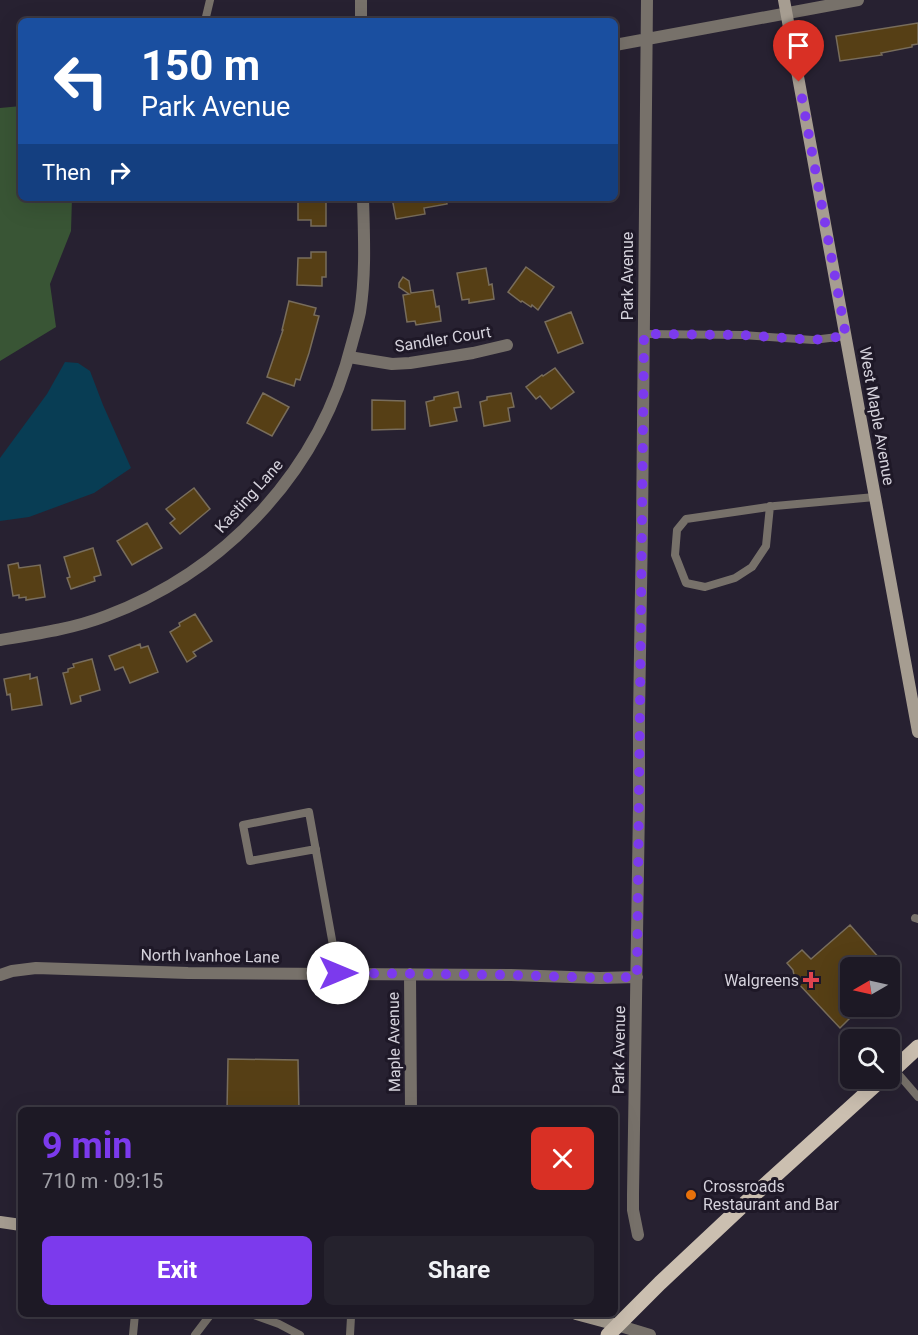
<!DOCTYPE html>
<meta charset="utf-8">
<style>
:root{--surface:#1d1925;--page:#25222d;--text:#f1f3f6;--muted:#a0a0a7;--line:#3b3842;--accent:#7c3aed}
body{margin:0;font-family:Roboto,sans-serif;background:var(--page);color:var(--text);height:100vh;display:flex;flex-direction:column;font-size:22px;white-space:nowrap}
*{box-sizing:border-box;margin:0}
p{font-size:20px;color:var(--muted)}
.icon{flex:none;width:33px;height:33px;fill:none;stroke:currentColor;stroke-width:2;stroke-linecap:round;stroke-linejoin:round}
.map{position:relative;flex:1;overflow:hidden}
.drawer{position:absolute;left:18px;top:1107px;width:600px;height:210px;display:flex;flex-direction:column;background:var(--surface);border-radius:9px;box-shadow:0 6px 24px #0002,0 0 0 2px var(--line)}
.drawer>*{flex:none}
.top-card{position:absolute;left:18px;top:18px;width:600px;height:183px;border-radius:9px;box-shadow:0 6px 24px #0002,0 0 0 2px var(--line);background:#1a4fa0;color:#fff;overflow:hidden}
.needle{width:39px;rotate:261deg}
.fabs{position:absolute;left:840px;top:957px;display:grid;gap:12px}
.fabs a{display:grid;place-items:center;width:60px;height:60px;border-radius:9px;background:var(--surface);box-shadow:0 6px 24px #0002,0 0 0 2px var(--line);font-size:30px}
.pin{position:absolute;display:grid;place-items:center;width:51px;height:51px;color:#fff;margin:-62px -26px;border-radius:50% 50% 50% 0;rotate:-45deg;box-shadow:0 0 6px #0007}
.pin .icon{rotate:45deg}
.me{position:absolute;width:66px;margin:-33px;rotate:90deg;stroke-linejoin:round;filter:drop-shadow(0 0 4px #0008)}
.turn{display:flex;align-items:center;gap:21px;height:126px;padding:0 24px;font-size:27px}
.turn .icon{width:78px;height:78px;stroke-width:2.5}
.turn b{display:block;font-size:42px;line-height:51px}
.then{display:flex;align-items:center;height:57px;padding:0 24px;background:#0003;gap:12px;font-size:22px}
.round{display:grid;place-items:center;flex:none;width:63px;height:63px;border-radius:9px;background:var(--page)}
.overview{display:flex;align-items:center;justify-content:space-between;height:102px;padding:0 24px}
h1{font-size:36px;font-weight:700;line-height:45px;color:var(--accent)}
.cta{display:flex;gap:12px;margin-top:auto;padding:12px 24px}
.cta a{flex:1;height:69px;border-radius:9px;background:var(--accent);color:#fff;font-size:24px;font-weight:700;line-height:69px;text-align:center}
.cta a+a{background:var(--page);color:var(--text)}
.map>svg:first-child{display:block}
</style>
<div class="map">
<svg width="918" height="1335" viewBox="0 0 918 1335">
<rect width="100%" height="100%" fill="#272131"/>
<!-- green -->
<path fill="#395535" d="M21,106v92h51l-1,33 -21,53 6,43 -56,34v-253z"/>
<!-- water -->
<path fill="#083d54" d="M65,362l13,1 12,8 13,34 28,63 -37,25 -65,24 -29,4v-63l47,-64z"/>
<!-- building -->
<path fill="#563f15" stroke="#786d5c" stroke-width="1.5" d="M918,23v21l-6,1v2l-31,6 1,2 -42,6 -4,-25z
M298,198h28v28h-15v-6h-13z
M392,198h54l1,6 -23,4 1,6 -29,5z
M311,252h15v25h-4v9l-25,-1 1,-27h13z
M526,267l28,20 -16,23 -6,-5 -1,2 -9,-6 -1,1 -13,-10z
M486,268l3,17 3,-1 2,15 -25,4v-4l-7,1 -5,-27z
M403,277l6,4 2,12 22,-3 3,17 3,-1 2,15 -25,4 -1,-4 -8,1 -4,-27 6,-1 -10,-7v-4z
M289,301l27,7 -2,7 5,1 -10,37 -9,27 -4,-1 -2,7 -27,-9 16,-47h-1z
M571,312l12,31 -25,10 -13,-31z
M555,368l19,24 -23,17 -11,-13 -4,3 -10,-12 16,-12 1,1z
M458,392l3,15 -7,1 3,13 -27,5 -4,-24 8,-2v-3z
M263,393l26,14 -17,29 -25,-13z
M511,393l3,14 -6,1 2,13 -26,5 -4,-24 7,-2v-3z
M372,400l33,1v28l-33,1z
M194,488l16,21 -30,25 -10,-11 5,-4 -9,-10z
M147,523l15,25 -30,17 -15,-24z
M93,548l8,27 -7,2 1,4 -24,8 -4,-11 3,-1 -6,-20z
M18,563l1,5 21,-3 5,32 -19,3v-3l-7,1v-3l-6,1 -5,-31z
M195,614l17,27 -19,11 3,4 -9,6 -17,-30 10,-6 -1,-3z
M140,644l1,4 7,-2 10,26 -28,11 -7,-16 -8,3 -6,-14z
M92,659l8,31 -20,6 1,5 -10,3 -8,-31 5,-1v-3l6,-2 -1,-3z
M30,674v5l7,-2 5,28 -30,5 -2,-16 -3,1 -3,-16z
M850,925l38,43h-38v38h12l-22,22 -45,-48 -2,-10 -6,-7 15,-13 9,9z
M228,1059l70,1 1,50h-72z"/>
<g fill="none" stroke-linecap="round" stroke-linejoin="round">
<!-- service -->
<path stroke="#77716a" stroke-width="8" d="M205,21l5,-21
M644,334l98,1 71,5 33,-4
M770,506l-4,40 -14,21 -17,11 -30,9 -19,-4 -11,-28 2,-25 9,-11 89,-13 100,-9
M316,849l-66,12 -7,-36 66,-13 29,161
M915,918l3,1
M894,1069l24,28
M251,1314l28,10 21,11
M349,1314l2,3 -1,18
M133,1335l2,-21
M195,1335l16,-21"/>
<!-- minor -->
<path stroke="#77716a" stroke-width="12" d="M361,21v-21
M615,45l243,-45
M349,357l43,7 18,-1 63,-10 34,-8
M0,640c36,-6 72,-11 106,-24 122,-46 215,-147 246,-273 3,-11 6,-21 8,-31 6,-38 4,-76 3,-114
M410,974l1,136
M0,975l12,-4 24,-3 152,5 323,2 89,3 37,-1
M638,1235l-5,-25v-16l6,-388v-90l3,-189 5,-527"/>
<!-- tertiary -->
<path stroke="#77716a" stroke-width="12" d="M617,1325l33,10"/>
<!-- secondary -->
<path stroke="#a69d91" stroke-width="12" d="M784,0l134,732
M0,1222l21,3
M576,1314l41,11"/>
<!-- primary -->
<path stroke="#cbbfb0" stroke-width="15" d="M890,1073l28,-26
M608,1335l52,-52 96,-90 127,-115"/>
</g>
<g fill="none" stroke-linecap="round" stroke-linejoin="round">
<!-- route -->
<path stroke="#7c3aed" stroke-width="10" stroke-dasharray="0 18" d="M338,973l173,2 89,3 37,-1 7,-643 98,1 71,5 33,-4 -47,-254"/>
</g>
<!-- markers -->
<path fill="#e0444e" stroke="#1e1827" stroke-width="2" d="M808 971h6v6h6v6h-6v6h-6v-6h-6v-6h6z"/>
<circle fill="#e8710a" stroke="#1e1827" stroke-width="2" cx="691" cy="1195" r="6"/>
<g text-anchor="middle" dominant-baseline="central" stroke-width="6" stroke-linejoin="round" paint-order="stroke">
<!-- street labels -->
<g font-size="16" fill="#d5d2dc" stroke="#1e1827">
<text transform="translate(627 276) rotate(-90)">Park Avenue</text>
<text transform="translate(443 339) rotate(-9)">Sandler Court</text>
<text transform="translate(877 416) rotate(80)">West Maple Avenue</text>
<text transform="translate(249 496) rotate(-48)">Kasting Lane</text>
<text transform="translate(210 956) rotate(1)">North Ivanhoe Lane</text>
<text transform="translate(394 1042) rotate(-91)">Maple Avenue</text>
<text transform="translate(619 1050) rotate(-89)">Park Avenue</text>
</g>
<!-- poi labels -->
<g font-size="16" fill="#d5d2dc" stroke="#1e1827" text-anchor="end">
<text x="799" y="980">Walgreens</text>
<text x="703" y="1186" text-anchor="start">Crossroads<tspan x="703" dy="18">Restaurant and Bar</tspan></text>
</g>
</g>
</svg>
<div class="fabs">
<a><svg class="needle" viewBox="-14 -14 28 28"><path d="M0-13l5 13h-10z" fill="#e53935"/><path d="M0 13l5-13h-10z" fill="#a0a0a7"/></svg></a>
<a><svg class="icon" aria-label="search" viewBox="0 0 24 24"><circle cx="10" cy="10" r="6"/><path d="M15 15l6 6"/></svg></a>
</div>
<div class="pin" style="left:799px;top:82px;background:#d93025"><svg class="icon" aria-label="arrive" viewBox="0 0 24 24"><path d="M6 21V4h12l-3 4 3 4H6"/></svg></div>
<svg class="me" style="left:338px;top:973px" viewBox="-20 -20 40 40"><circle r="19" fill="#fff"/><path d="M0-13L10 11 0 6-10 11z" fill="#7c3aed"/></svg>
<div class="top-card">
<div class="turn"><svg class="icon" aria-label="left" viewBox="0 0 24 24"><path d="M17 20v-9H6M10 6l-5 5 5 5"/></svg><div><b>150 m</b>Park Avenue</div></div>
<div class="then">Then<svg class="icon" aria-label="right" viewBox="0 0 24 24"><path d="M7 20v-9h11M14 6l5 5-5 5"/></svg></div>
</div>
<section class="drawer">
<div class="overview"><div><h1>9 min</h1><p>710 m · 09:15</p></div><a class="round" style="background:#d93025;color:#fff"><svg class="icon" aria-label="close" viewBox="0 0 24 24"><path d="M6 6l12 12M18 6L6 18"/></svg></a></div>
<div class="cta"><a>Exit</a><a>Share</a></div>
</section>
</div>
